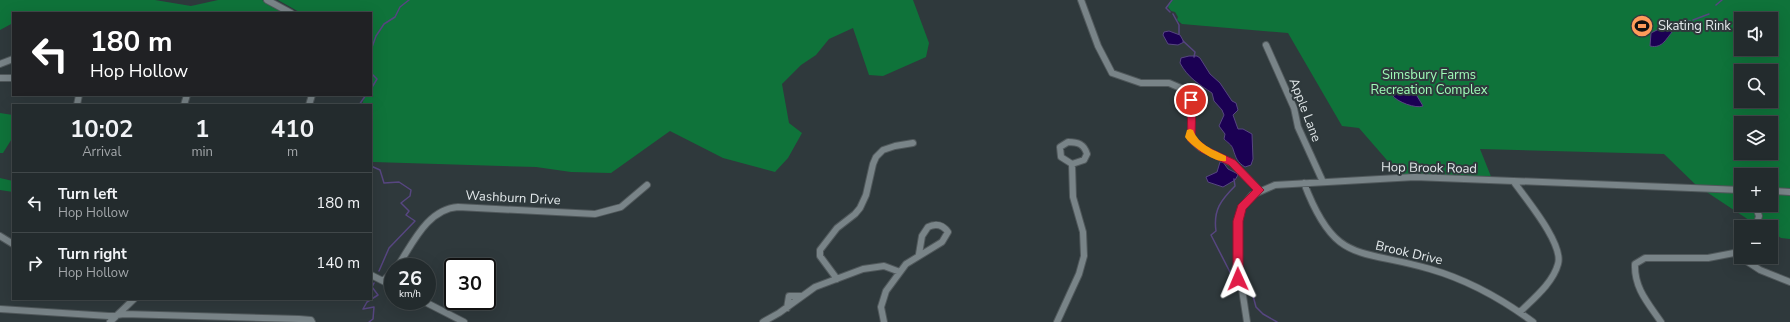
<!DOCTYPE html>
<meta charset="utf-8">
<style>
:root{--surface:#232b2d;--page:#2b3335;--text:#f1f3f6;--muted:#a3a7aa;--line:#404749}
body{margin:0;font-family:"Nunito Sans",sans-serif;background:var(--page);color:var(--text);height:100vh;display:flex;flex-direction:column;font-size:15px;white-space:nowrap}
*{box-sizing:border-box;margin:0}
p{font-size:13px;color:var(--muted)}
.icon{flex:none;width:22px;height:22px;fill:none;stroke:currentColor;stroke-width:2;stroke-linecap:round;stroke-linejoin:round}
.map{position:relative;flex:1;overflow:hidden}
.panel{position:absolute;left:12px;top:104px;width:360px;height:196px;display:flex;flex-direction:column;background:var(--surface);border-radius:0px;box-shadow:0 4px 16px #0002,0 0 0 1px var(--line)}
.panel>*{flex:none}
.top-card{position:absolute;left:12px;top:12px;width:360px;height:84px;border-radius:0px;box-shadow:0 4px 16px #0002,0 0 0 1px var(--line);background:#202124;color:#fff;overflow:hidden}
.tools{position:absolute;left:1734px;top:12px;display:grid;gap:8px}
.tools a{display:grid;place-items:center;width:44px;height:44px;border-radius:0px;background:var(--surface);box-shadow:0 4px 16px #0002,0 0 0 1px var(--line);font-size:20px}
.speed{position:absolute;left:384px;top:258px;display:flex;gap:8px;font-size:20px;font-weight:700;text-align:center}
.speed>*{display:grid;place-content:center;width:52px;height:52px;border-radius:50%;background:var(--surface);box-shadow:0 4px 16px #0002,0 0 0 1px var(--line);line-height:1}
.speed small{font-size:10px;font-weight:400}
.speed .limit{border:2px solid #111;border-radius:6px;background:#fff;color:#111}
.pin{position:absolute;display:grid;place-items:center;width:34px;height:34px;color:#fff;margin:-17px;border:2px solid #fff;border-radius:50%;box-shadow:0 1px 4px #0007}
.me{position:absolute;width:44px;margin:-22px;rotate:359deg;stroke-linejoin:round;filter:drop-shadow(0 0 3px #0008)}
.turn{display:flex;align-items:center;gap:14px;height:84px;padding:0 12px;font-size:18px}
.turn .icon{width:52px;height:52px;stroke-width:2.5}
.turn b{display:block;font-size:28px;line-height:34px}
.eta{display:flex;justify-content:space-evenly;align-items:center;height:68px;text-align:center}
.eta b{font-size:24px;font-weight:700;line-height:28px}
ul{padding:0;list-style:none}
li{display:flex;align-items:center;gap:12px;height:60px;padding:0 12px;border-top:1px solid var(--line)}
li div{flex:1}
li b{display:block;font-size:15px}
li em{font-style:normal}
.map>svg:first-child{display:block}
</style>
<div class="map">
<svg width="1790" height="322" viewBox="0 0 1790 322">
<rect width="100%" height="100%" fill="#2f393c"/>
<!-- green -->
<path fill="#0f733a" fill-rule="evenodd" d="M0,0h155l36,6 27,-6h44l22,13h-271v10l-13,7z
M278,0h635l16,43 -3,14 -43,19 -14,-1 -16,-47 -24,11 -13,16 -15,10 -19,19 7,39 13,10 -14,25 -13,14 -52,-14 -53,-27 -59,42 -40,-1 -35,-5 -163,-5 -2,-1v-56h-9l3,-10h6v-82h-70z
M1171,0h619v239l-9,-1 -10,-7v-4h-9l-10,-5 -56,-37 -32,-31 -184,-5 12,30 -72,-5h-21l-40,-46 -17,-2 -54,-93 -106,-9 -5,-4 1,-3 -3,-5 -4,-1 -3,-4zM1741,19h30v30h-30zM1741,71h30v30h-30zM1741,123h30v30h-30zM1741,175h30v30h-30z
M0,113l13,2v22l-10,16h-3z
M0,178l13,3v11l-13,-2z"/>
<!-- water -->
<path fill="#1b0053" stroke="#574681" d="M1669,27l5,3c-8,8 -11,19 -24,16l1,-13 10,-5z
M1169,31l11,4 4,7 -6,3 -10,-1 -5,-9 1,-3z
M1189,56h8l3,2 10,16 10,9 12,18 4,2 2,7 -5,5 5,14h5l9,5 1,25 -2,6 -6,2c-8,-5 -9,-9 -12,-18 -1,-4 -6,-7 -9,-10l1,-5 -6,-8 5,-11 -2,-5 -8,-9 -2,-8c-13,-9 -24,-15 -32,-30l1,-5z
M1403,88l11,3 9,15c-7,3 -26,-4 -31,-11l1,-2 9,-2z
M1220,162h3l5,7 8,4 2,2 -3,5 -12,7 -15,-5 -2,-5 11,-5z"/>
<g fill="none" stroke-linecap="round" stroke-linejoin="round">
<!-- stream -->
<path stroke="#574681" stroke-width="1.5" d="M1716,5l6,-5
M1170,12l-4,-4 6,-8
M1173,14l6,11v9
M1693,20l16,-6
M1671,27l19,-6
M1183,41l12,11 -1,5
M371,50l5,-14 8,-12 11,-7 5,-10 9,-7
M371,73l6,6 -6,10
M359,105l7,-10
M371,166l9,4 4,13 15,-1 12,8 -1,6 -9,7 8,8 -3,4 9,6 -26,27 -10,23
M1234,179l1,7c-14,14 -22,24 -19,45l-5,4 21,41 6,1
M1243,279l9,13 4,15 7,7 14,8
M369,322l4,-3 1,-12 -11,2 4,-7 11,-7 -6,-8 2,-4"/>
<!-- minor casing -->
<g stroke="#50585b" stroke-width="8">
<path id="minor" d="M267,0l24,13
M1081,0l17,46 14,27 29,10h28l14,6 8,11v39l10,9 31,15 27,27
M1266,45l28,63 4,19 25,55
M0,64l13,-5
M0,78h13
M77,105l2,-10
M184,105l3,-10
M309,105l3,-10
M1068,142c10,0 16,2 19,12l-3,6 -12,4 -11,-7 -1,-10z
M1514,182c12,17 50,62 44,82 -5,19 -25,35 -38,48
M1304,183c31,82 54,65 126,86 38,11 72,30 103,53
M1771,191l19,1
M1755,205l4,11 -3,11
M0,236l13,8
M1734,253l7,-6
M397,267c15,-22 30,-58 61,-60l137,7 26,-7 26,-22
M371,275l22,11
M837,279l-17,-23v-6l17,-22 18,-14 5,-6 6,-13 7,-31 3,-7 7,-7 12,-4 18,-3
M383,281l10,-10
M423,301l41,21
M787,308l2,-12h12
M0,309l109,7 15,-2 175,5 12,1 1,2
M110,322l24,-23
M763,322l16,-9 36,-26 48,-18 21,-3 16,6
M884,322l-3,-15 5,-16 20,-27 36,-22 6,-10c-5,-7 -12,-9 -20,-5l-6,9 -3,18
M1057,322l22,-48 5,-18 -1,-24 -10,-35 -1,-33
M1247,322l-9,-59 -1,-33 2,-14 3,-9 10,-12 23,-10 140,-8 326,13
M1661,322c-13,-19 -27,-34 -26,-58l10,-6h63l26,-5 26,17 30,12"/>
</g>
<!-- minor -->
<use href="#minor" stroke="#798488" stroke-width="6"/>
</g>
<!-- route -->
<path fill="#e11d48" stroke="#92132f" d="M1191,97l5,3 -1,37 12,10 28,13 29,30 -18,19 -3,12v58l-5,5 -5,-5v-58l5,-16 15,-15 -24,-25 -28,-13 -13,-11 -1,-41z"/>
<!-- slow -->
<path fill="#f59e0b" d="M1190,129l3,1c6,15 19,19 33,26v5c-10,3 -36,-16 -41,-24l2,-7z"/>
<!-- icons -->
<defs>
<g id="stadium-disc" transform="scale(1.15)"><circle r="9.5" fill="#ff9b5a" stroke="#2f393c"/><path d="M0-5a6.5 5 0 1 0 0 10a6.5 5 0 1 0 0-10ZM-3.5-1.8h7v3.6h-7Z" fill="#111"/></g>
</defs>
<g fill-rule="evenodd">
<use href="#stadium-disc" x="1642" y="26"/>
</g>
<g text-anchor="middle" dominant-baseline="central" stroke-width="4" stroke-linejoin="round" paint-order="stroke">
<!-- poi labels -->
<g font-size="13" fill="#e3e9eb" stroke="#2f393c" text-anchor="start">
<text x="1658" y="26">Skating Rink</text>
</g>
<!-- park labels -->
<g font-size="13" fill="#9ffbb7" stroke="#2f393c">
<text x="1429" y="75">Simsbury Farms<tspan x="1429" dy="15">Recreation Complex</tspan></text>
</g>
<!-- street labels -->
<g font-size="13" fill="#e3e9eb" stroke="#2f393c">
<text transform="translate(1305 110) rotate(69)">Apple Lane</text>
<text transform="translate(1429 168) rotate(1)">Hop Brook Road</text>
<text transform="translate(513 198) rotate(3)">Washburn Drive</text>
<text transform="translate(1409 253) rotate(13)">Brook Drive</text>
</g>
</g>
</svg>
<div class="tools">
<a><svg class="icon" aria-label="sound" viewBox="0 0 24 24"><path d="M4 9h4l5-4v14l-5-4H4zM17 9q2 3 0 6"/></svg></a>
<a><svg class="icon" aria-label="search" viewBox="0 0 24 24"><circle cx="10" cy="10" r="6"/><path d="M15 15l6 6"/></svg></a>
<a><svg class="icon" aria-label="layers" viewBox="0 0 24 24"><path d="M12 4l9 5-9 5-9-5zM3 14l9 5 9-5"/></svg></a>
<a>+</a>
<a>−</a>
</div>
<div class="speed"><div>26<small>km/h</small></div><div class="limit">30</div></div>
<div class="pin" style="left:1191px;top:100px;background:#d93025"><svg class="icon" aria-label="arrive" viewBox="0 0 24 24"><path d="M6 21V4h12l-3 4 3 4H6"/></svg></div>
<svg class="me" style="left:1238px;top:279px" viewBox="-20 -20 40 40"><path d="M0-17L14 15 0 8-14 15z" fill="#e11d48" stroke="#fff" stroke-width="4"/></svg>
<div class="top-card">
<div class="turn"><svg class="icon" aria-label="left" viewBox="0 0 24 24"><path d="M17 20v-9H6M10 6l-5 5 5 5"/></svg><div><b>180 m</b>Hop Hollow</div></div>
</div>
<section class="panel">
<div class="eta">
<div><b>10:02</b><p>Arrival</p></div>
<div><b>1</b><p>min</p></div>
<div><b>410</b><p>m</p></div>
</div>
<ul>
<li><svg class="icon" aria-label="left" viewBox="0 0 24 24"><path d="M17 20v-9H6M10 6l-5 5 5 5"/></svg><div><b>Turn left</b><p>Hop Hollow</p></div><em>180 m</em></li>
<li><svg class="icon" aria-label="right" viewBox="0 0 24 24"><path d="M7 20v-9h11M14 6l5 5-5 5"/></svg><div><b>Turn right</b><p>Hop Hollow</p></div><em>140 m</em></li>
</ul>
</section>
</div>
